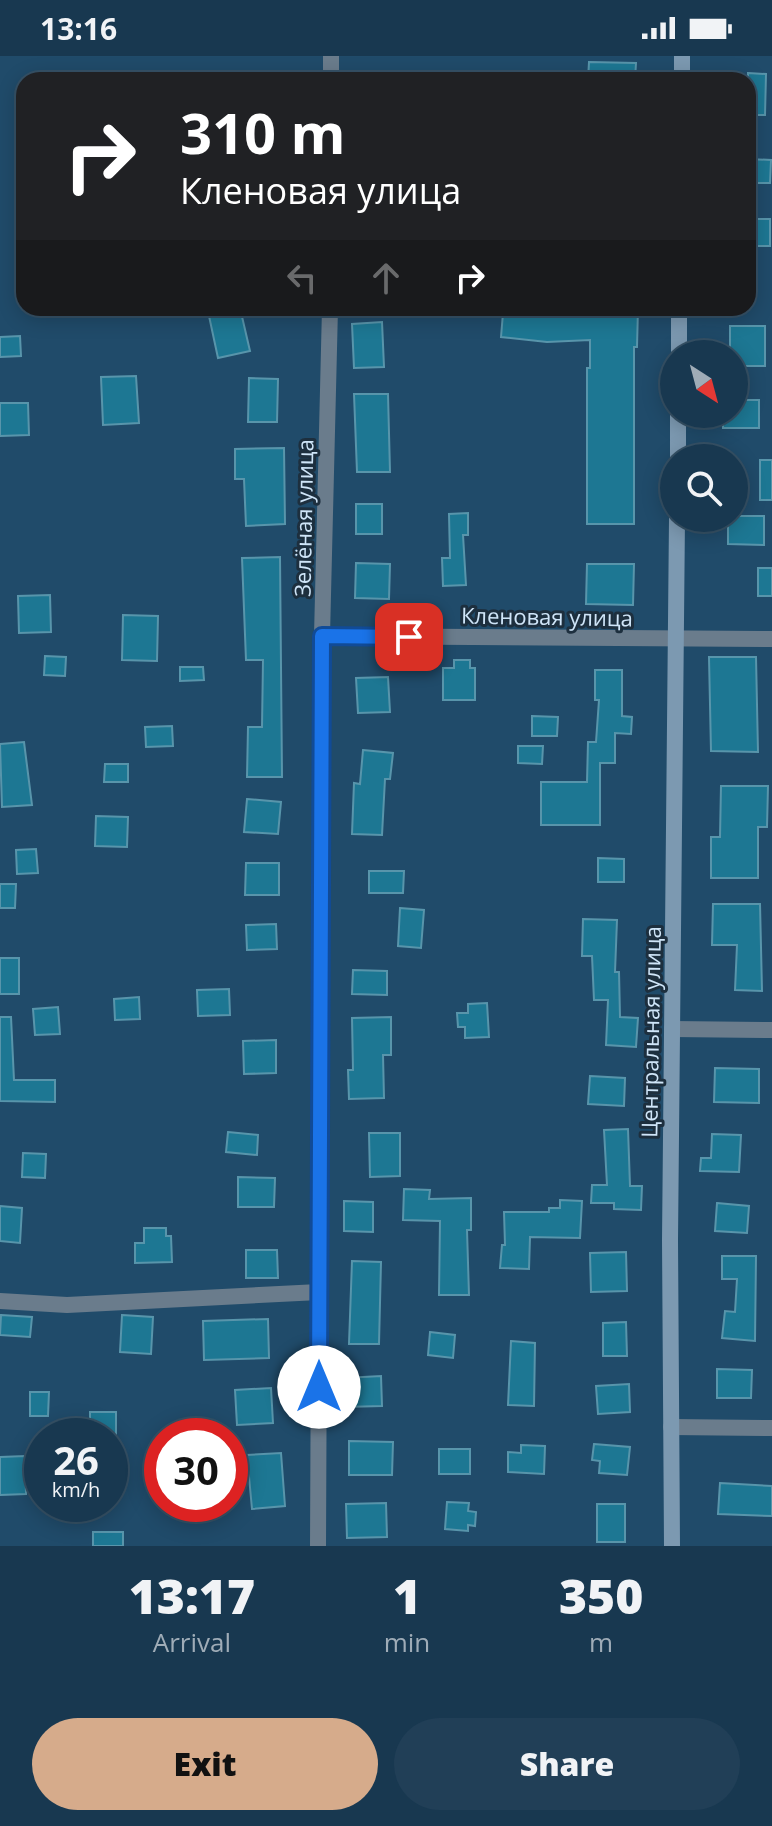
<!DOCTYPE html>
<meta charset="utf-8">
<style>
:root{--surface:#183850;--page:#213f57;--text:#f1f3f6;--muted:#9facb7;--line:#365267;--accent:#d6ab8b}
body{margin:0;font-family:"Open Sans",sans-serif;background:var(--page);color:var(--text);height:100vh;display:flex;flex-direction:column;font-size:30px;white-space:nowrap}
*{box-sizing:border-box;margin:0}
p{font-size:26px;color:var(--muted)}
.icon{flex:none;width:44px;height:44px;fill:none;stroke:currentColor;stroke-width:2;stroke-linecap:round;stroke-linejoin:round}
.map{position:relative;height:1490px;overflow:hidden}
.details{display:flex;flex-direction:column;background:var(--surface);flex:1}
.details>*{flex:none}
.hud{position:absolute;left:16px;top:16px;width:740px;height:244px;border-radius:24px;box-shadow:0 4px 20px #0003,0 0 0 2px var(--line);background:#202124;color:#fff;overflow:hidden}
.needle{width:52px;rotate:144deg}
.buttons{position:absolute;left:660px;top:284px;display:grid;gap:16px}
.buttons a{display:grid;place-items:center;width:88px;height:88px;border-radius:50%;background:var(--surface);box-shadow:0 4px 20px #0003,0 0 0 2px var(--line);font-size:40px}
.speed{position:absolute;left:24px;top:1362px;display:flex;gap:16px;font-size:40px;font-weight:700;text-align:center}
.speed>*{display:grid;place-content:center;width:104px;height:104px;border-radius:50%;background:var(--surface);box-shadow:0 4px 20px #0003,0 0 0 2px var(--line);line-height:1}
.speed small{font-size:20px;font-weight:400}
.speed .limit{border:12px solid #d22;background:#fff;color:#111}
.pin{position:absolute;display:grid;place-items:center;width:68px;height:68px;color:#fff;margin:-34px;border-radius:16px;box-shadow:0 4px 12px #0006}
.me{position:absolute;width:88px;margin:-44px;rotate:0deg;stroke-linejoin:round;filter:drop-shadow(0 0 6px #0008)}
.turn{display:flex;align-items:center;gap:28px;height:168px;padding:0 32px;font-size:36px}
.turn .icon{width:104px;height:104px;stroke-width:2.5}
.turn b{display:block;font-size:56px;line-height:68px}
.lanes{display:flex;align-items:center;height:76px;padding:0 32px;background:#0003;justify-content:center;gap:40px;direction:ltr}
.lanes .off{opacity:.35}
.eta{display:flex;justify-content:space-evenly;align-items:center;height:136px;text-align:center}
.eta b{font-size:48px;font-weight:800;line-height:56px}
.cta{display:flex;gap:16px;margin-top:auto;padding:16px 32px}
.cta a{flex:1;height:92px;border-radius:48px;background:var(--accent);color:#111;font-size:32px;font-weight:800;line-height:92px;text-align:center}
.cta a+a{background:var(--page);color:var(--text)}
.status{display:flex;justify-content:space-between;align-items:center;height:56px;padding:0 40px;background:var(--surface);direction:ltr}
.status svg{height:22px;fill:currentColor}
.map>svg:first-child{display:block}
</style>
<div class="status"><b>13:16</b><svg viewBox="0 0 49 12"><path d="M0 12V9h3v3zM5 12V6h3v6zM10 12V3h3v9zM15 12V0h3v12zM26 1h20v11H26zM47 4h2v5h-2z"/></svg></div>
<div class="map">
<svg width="772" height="1490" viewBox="0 0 772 1490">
<rect width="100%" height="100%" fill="#204b6a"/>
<!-- building -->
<path fill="#1d7793" stroke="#5895ab" stroke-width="2" d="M589,6l47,1 -1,17h-47z
M748,17l18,1 -1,41h-17z
M748,103l23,1 -1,23h-22z
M748,163h22v27h-22z
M240,252l10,43 -32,7 -9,-42z
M591,252h47l-1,39h-3v177h-47v-156h3v-28l-43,2 -46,-5 2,-24 88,2z
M382,266l2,45 -30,1 -2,-44z
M730,270h35v40h-31v-12h-4z
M20,280l1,20 -21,1v-20z
M136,320l3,47 -36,2 -2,-48z
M249,322l29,1 -1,43h-29z
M354,338h34l2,78h-33z
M734,344h25v28h-36v-14h11z
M0,347h28l1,32 -29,1z
M284,392l1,76 -39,2 -2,-47h-9v-30z
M760,404h12v40h-12z
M356,448h26v30h-26z
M468,457v22h-5l3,50 -23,1 -1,-28h8l-1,-44z
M734,460h30v29l-36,-1v-26z
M280,501l2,220h-35l1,-50h14l1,-67h-17l-4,-102z
M356,507l34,1 -1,35 -34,-1z
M587,508h47l-1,41 -47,-1z
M758,512h14v28h-14z
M50,539l1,37 -32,1 -1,-37z
M123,559l35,1 -1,45 -35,-1z
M45,600l21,1 -1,19 -21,-1z
M709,601h47l2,95 -47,-1z
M454,604h16v8h5v32h-32v-32h11z
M180,611h23l1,13 -24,1z
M595,614h27v46l10,1 -1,17 -16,-1v30h-15v62h-59v-43h46l1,-40h8l3,-42h-4z
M388,621l2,35 -32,1 -2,-35z
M532,660l26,1 -1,19h-25z
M172,670l1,20 -27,1 -1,-20z
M24,686l8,63 -30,2 -2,-63z
M518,690h25l-1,18 -24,-1z
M363,694l30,3 -3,26h-5l-3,56 -30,-1 2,-51 6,1z
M105,708h23v18h-24z
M721,730h47l-1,41h-9v51h-47v-41h9z
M247,743l34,3 -3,32 -34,-2z
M96,760l32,1 -1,30 -32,-1z
M36,793l2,24 -21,1 -1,-24z
M598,802l26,1v23h-26z
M246,807h33v32h-34z
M369,815h35l-1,22h-34z
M0,828h16l-1,24h-15z
M713,848h47l2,87 -27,-1 2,-45h-25z
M400,852l24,2 -3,38 -23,-2z
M583,863l34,1 -2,52h4l1,45 18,1 -2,29 -30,-2 2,-45h-14l-2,-44h-10z
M276,868l1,25 -30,1 -1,-25z
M0,902h19v36h-19z
M353,914l34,1v24l-35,-1z
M229,933l1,26 -32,1 -1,-26z
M139,941l1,22 -25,1 -1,-21z
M487,947l2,34 -24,1v-11h-7l-1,-14h11v-9z
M58,951l2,27 -25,1 -2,-26z
M0,961h11l3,63h41v22l-55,-1z
M391,961v38h-8l1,43 -35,1 -1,-29h5l-1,-52z
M276,984v33l-32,1 -1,-33z
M715,1012l44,1v34l-45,-1z
M590,1020l35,2 -1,28 -36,-2z
M628,1073l2,57h12l-1,24 -27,-1v-6h-23l1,-18h15l-3,-55z
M228,1076l30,3 -1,20 -31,-3z
M369,1077h31v43l-30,1z
M712,1078l29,1 -2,37 -39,-1 1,-13h10z
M23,1097l23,1 -1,24 -23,-1z
M238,1121l37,1 -1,29h-36z
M404,1133l26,1 -1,9 42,-1v32h-4l2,65h-30l1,-74 -37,-1z
M560,1144l22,1 -2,37 -50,-1 -1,32 -29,-1 2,-23h3l-1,-33h45v-4h11z
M344,1145l29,1v30l-29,-1z
M717,1147l32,3 -2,27 -32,-2z
M0,1150l22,2 -2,35 -20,-2z
M144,1172h22v8h5l1,26 -37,1v-20h9z
M246,1194h31l1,28h-32z
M626,1196l1,39 -36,1 -1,-39z
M722,1200h34l-1,85 -33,-3 3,-27 10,1 2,-33h-15z
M352,1205l29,1 -2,82h-30z
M1,1259l31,2 -2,20 -30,-2z
M122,1259l31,2 -2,37 -31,-2z
M268,1263l1,39 -65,2 -1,-39z
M626,1266l1,34h-24v-33z
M430,1276l25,3 -2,23 -25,-3z
M511,1285l24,2 -1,63 -26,-1z
M717,1313l35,1 -1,28h-34z
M381,1320l1,30 -38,1v-29z
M629,1328l1,28 -32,2 -2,-28z
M271,1332l2,35 -36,2 -2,-35z
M30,1336h19l-1,24h-18z
M90,1356h26v24h-26z
M349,1385l44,1 -1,33h-43z
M594,1388l36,3 -3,28 -28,-2 1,-12 -8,-1z
M521,1389l24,1 -1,28 -36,-2v-20l13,1z
M439,1393h31v25h-31z
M281,1397l4,53 -33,3 -5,-54z
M25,1400l1,38 -26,1v-38z
M720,1427l52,3v30l-54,-2z
M447,1446l22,1 -1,8 8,1 -1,14 -7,-1v6l-23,-2z
M386,1447l1,34 -40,1 -1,-34z
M597,1448h28v38h-28z
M93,1476h30v14h-30z"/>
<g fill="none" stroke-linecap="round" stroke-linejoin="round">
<!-- street -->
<path stroke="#6a7c8c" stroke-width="16" d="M331,0v24
M322,580l450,3
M672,973l100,1
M0,1245l67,4 252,-13
M671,1371l101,1
M318,1490l4,-910 8,-328"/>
<!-- secondary -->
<path stroke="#7c99b1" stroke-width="16" d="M682,24v-24
M679,298v-46
M678,402v-44
M672,1490l-2,-306 7,-722"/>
</g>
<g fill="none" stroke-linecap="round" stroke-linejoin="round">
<!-- route casing -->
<g stroke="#114b97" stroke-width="20">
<path id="route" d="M319,1331l3,-751 87,1"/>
</g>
<!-- route -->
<use href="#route" stroke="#1a73e8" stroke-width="14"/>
</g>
<g text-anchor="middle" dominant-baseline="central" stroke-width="6" stroke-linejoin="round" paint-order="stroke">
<!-- street labels -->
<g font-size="22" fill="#cfe5f8" stroke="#1d2f3e">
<text transform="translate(303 462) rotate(-89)">Зелёная улица</text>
<text transform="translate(547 560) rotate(1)">Кленовая улица</text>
<text transform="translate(650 976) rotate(-89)">Центральная улица</text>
</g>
</g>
</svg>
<div class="buttons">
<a><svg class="needle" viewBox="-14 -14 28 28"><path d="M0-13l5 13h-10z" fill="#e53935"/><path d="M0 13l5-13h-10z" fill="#9facb7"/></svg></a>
<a><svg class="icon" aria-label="search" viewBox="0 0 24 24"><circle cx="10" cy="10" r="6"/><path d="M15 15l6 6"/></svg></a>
</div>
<div class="speed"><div>26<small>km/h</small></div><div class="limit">30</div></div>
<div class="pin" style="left:409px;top:581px;background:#d93025"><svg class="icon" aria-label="arrive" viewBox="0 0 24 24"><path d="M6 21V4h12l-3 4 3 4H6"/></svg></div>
<svg class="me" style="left:319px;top:1331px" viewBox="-20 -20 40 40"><circle r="19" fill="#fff"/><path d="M0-13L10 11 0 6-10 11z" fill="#1a73e8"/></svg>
<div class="hud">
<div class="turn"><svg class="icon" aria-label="right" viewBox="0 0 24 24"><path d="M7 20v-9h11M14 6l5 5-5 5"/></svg><div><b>310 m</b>Кленовая улица</div></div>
<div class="lanes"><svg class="icon off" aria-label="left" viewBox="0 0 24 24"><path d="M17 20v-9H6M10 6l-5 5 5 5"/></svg><svg class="icon off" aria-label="ahead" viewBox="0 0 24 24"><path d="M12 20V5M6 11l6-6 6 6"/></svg><svg class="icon" aria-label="right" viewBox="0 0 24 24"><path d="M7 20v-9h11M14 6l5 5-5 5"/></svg></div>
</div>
</div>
<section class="details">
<div class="eta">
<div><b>13:17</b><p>Arrival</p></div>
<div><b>1</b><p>min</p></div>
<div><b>350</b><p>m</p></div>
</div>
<div class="cta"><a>Exit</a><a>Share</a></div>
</section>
